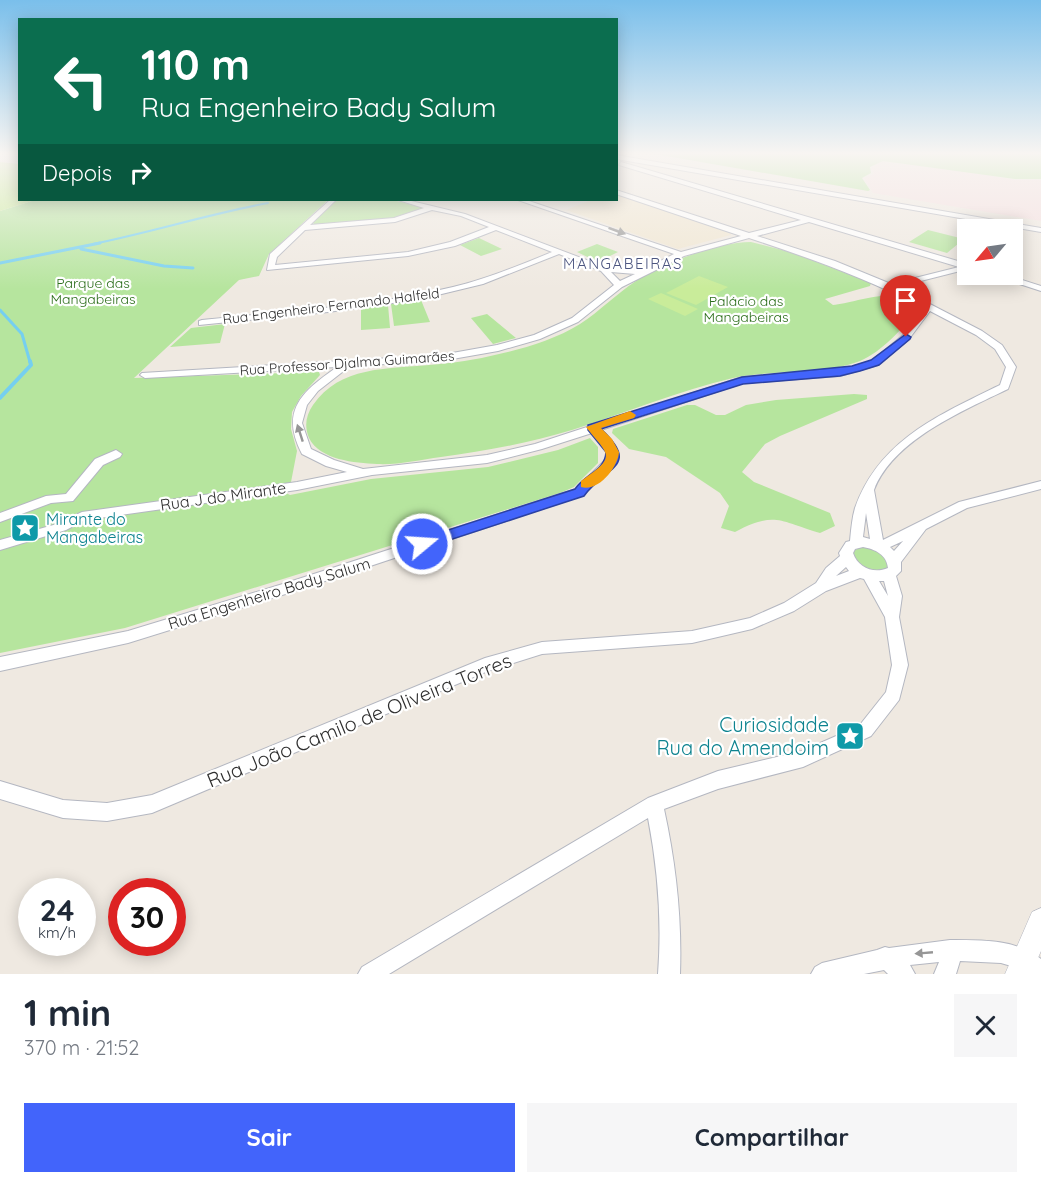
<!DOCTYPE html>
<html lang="pt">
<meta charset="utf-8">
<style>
:root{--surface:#fff;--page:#f6f6f7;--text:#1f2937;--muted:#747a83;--accent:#4264fb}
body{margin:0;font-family:Quicksand,sans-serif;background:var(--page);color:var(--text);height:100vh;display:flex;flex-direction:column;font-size:22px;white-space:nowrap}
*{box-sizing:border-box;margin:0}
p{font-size:20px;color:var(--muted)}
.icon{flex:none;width:33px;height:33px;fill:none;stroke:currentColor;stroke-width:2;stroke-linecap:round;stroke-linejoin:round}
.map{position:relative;height:974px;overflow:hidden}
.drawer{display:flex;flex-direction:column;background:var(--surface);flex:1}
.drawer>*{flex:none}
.top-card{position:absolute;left:18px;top:18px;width:600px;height:183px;border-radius:0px;box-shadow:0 3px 15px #0003;background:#0b6e4f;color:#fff;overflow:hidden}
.needle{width:39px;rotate:241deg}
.tools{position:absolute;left:957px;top:219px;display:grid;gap:12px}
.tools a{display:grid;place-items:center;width:66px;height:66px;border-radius:0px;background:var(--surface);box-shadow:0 3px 15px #0003;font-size:30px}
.speed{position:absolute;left:18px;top:878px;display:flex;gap:12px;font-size:30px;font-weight:700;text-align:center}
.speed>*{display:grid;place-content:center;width:78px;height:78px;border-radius:50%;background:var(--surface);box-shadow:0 3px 15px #0003;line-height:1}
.speed small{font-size:15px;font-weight:400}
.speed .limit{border:9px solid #d22;background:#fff;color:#111}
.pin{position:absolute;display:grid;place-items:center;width:51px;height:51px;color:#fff;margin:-62px -26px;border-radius:50% 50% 50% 0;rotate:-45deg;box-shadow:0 0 6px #0007}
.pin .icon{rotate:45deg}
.me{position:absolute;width:66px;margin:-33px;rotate:72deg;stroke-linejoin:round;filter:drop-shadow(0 0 4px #0008)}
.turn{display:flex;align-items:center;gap:21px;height:126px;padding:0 24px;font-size:27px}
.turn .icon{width:78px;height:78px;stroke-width:2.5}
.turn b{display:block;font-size:42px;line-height:51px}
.then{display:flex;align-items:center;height:57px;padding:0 24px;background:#0003;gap:12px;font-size:22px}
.round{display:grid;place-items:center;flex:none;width:63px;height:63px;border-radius:0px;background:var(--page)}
.summary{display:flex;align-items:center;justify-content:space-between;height:102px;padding:0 24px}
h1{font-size:36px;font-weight:800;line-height:45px}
.primary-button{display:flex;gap:12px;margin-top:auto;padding:12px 24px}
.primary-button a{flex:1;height:69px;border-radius:0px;background:var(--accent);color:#fff;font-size:24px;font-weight:800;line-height:69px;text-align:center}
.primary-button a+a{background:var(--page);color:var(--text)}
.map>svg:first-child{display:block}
</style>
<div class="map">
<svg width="1041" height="974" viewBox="0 0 1041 974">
<rect width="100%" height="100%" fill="#efe9e1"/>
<!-- education -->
<path fill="#f0e6d1" d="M617,195l113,37 1,3 -53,14 -112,-39 25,-10h25z"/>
<!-- medical -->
<path fill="#f5dfe0" d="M879,162l64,6 72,12h26v41l-168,-28 -9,-15 10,-4 -2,-6z"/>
<!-- green -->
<path fill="#b6e59e" d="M649,153h392v26h-26l-132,-18 -13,6 1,6 -9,5 8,12 -2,1z
M35,200h293l-59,54 -10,22 -20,4 -105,98 185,-6 1,3 -19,21 -9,16 -1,17 6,22 -6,31 -8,6 1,4 6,3 81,-16 117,-12 70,-17 32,-12 8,9v16l-24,24 -14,6 -435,135 -125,25v-442z
M337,200h56l32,8 -28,10 -83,7 -1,-3z
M928,230l36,9 -17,14 -38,-11z
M479,238l23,11 -21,7 -21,-11z
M751,242l43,11 77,30 -1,3 -45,13 8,6c21,-1 72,-24 84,7 -17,18 -34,39 -57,49 -40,15 -86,8 -127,17 -55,13 -108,35 -161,52 -43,13 -87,21 -131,27 -22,3 -42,8 -64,7 -22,-1 -57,-4 -68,-26 -5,-12 -3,-23 4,-33 27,-39 74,-36 116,-40 24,-2 47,-5 70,-11 27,-6 57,-15 81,-30 20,-13 36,-30 56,-43 27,-18 82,-39 115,-39z
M597,244l21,8 -20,10 -21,-10z
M421,300l9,22 -36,4 -3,-22z
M388,305l2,23 -29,2v-22z
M487,314l29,24 -23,6 -22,-26z
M225,324l-5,19 -50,4 21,-19z
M854,394l13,1v4l-87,37 -15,8 -23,28 12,10 76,31 5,13 -15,7c-41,-12 -45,-22 -85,-1l-14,-4 8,-22 -9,-13 -54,-36 -37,-8 -17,-16 1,-4 74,-24h8l21,10h9l21,-10 30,-5z
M864,546l20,8 5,12 -2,3 -18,2 -16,-13v-7z"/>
<!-- pitch -->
<path fill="#c9ec9a" d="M0,162l19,2 1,36h15l-35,11z
M699,276l29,11 -32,18 -30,-12z
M661,293l37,16 -13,7 -37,-17z"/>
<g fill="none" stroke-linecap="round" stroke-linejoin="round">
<!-- stream-far2 -->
<path stroke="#75cff0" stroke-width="2" d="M93,244c59,-12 116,-30 175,-41"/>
<!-- stream-far1 -->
<path stroke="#75cff0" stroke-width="3" d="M81,249l83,17 29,2
M0,263l100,-20
M0,310l22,24 8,28"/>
<!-- stream -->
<path stroke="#75cff0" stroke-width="4" d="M0,398l31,-33 -1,-4"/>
<!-- minor casing -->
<g stroke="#b4b7c1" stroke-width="2">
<path id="minor" d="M616,155l425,73v4l-425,-73z
M621,162l347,102v5l-71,18 85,44 20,14 14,22 -8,22c-45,22 -115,51 -134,101l9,50 76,-38 82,-21v8l-74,19 -41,21 -25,33v9l-5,5 6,20 -3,21 9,48 -9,35 -28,36 -68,31 -85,22 -54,20c12,55 18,109 16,165h-22c4,-53 0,-104 -10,-156l-259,156h-31l4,-7 286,-169 70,-27 84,-20 57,-25 27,-34 6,-27 -7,-48 -21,-38 -4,-1 -34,13 -32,20 -42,18 -60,14 -150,11 -54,17 -336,142 -45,8 -44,-3 -63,-19v-18l63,19 44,3 45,-8 333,-137 57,-16 150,-11 58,-13 34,-15 32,-20 10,-15 14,-12 -1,-3 7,-11 4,-1c1,-11 2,-23 5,-33 24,-68 84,-93 145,-123l6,-18 -11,-18 -19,-14 -46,-24 -21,28 -31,26 -38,11 -97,7 -142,47c35,35 6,38 -17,65l-292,97 -164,51 -128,28v-14l128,-26 158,-48 290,-94 31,-31 -1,-8 -14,-17 -50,16 -55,14 -115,12 -75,15 -212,30 -19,10 -66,20v-10l57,-16 25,-12 215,-30 50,-10 -21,-6 -24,-12c-23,-44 1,-63 35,-87l-192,11 -5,-3 2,-2 299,-18 56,-10 37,-10 38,-17 42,-33 -13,-14 -42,-17 -76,30 -62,15 -93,13 -129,13v-4l3,-1c83,-9 169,-13 251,-33 34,-8 67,-22 99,-35l-56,-22 -41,16 -47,10 -141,14 3,-16 60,-54h6l-26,25 84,-7 30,-10 -26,-8h9l58,14 140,53 38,3 31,-16 -156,-54h8l155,52 60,-16 -125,-42v-4l133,43 52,-13 -182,-55zM432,210l29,6 28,11 -39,15 -42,10 -133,13 2,-8 28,-27 90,-8zM809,222l150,45 -68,17 -56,-23 -78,-25zM749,238c60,20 118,40 174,70l-20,27 -31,26 -33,9 -97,7 -147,48h-7l-1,2 -52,17 -48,11 -124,14 -29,-9 -23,-11 -9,-26 5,-18 11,-14 32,-25 91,-5 57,-10 42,-12 38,-17 44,-35 62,-31zM611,272l24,2 -15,7zM866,513l4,26 -7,-2zM903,541l-9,10 -4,-4zM863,547c12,2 24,8 25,21 -14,6 -30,0 -35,-15l2,-4zM846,567l3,4 -13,5zM879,581h5l4,15z
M989,274h14l38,12v5z
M116,450l6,4 -2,3 -17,8 -30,36 -22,2 -51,19v-9l46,-17 20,-2 29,-35z
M950,940c31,0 66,-1 91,19v15h-15l-8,-6 -17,-5 -41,-2 -4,13h-22l5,-12 -29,3 5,9h-27l-4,-4 -20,4h-53l4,-7 7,-4 55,-13 8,-3 4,1z"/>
</g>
<!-- tertiary casing -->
<g stroke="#b4b7c1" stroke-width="1">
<path id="tertiary" d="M1041,908v43l-10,23h-26l27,-62z"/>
</g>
<!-- minor -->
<use href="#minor" fill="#fff" fill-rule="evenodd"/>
<!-- tertiary -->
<use href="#tertiary" fill="#fff" fill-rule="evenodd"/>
</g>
<!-- one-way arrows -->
<defs><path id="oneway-solid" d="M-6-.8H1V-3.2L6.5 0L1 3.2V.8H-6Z" transform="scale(1.5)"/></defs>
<g fill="#969696">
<use href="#oneway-solid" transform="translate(617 231) rotate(20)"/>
<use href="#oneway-solid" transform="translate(300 433) rotate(-108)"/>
<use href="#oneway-solid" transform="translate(924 953) rotate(175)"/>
</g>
<!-- sky -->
<linearGradient id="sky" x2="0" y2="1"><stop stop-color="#7abfeb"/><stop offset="0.53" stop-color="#f8f5f2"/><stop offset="1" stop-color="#f8f5f2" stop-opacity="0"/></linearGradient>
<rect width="1041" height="289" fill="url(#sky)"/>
<!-- route -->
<path fill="#4264fb" stroke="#2b41a3" stroke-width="1.5" d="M906,334l5,3 -1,2 -31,26 -19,6 -20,5 -97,8 -142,45c41,38 3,38 -17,67l-162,53 -7,-5 2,-4 158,-51c10,-15 30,-18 31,-37l-18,-22v-5l154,-48 110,-11 19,-6z"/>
<!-- slow -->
<path fill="#f59e0b" d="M630,411l6,4 -2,3 -33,10 11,11 7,13c-1,15 -20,40 -38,35v-6c36,-25 29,-24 5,-54z"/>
<!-- icons -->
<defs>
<g id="sight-square" transform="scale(1.5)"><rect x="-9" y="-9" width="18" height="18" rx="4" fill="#0f9aa8" stroke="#fff"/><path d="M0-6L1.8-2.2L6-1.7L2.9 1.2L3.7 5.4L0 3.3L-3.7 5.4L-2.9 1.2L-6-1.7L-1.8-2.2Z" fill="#fff"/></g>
</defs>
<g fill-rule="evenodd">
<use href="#sight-square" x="25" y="528"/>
<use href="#sight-square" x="850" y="736"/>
</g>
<g text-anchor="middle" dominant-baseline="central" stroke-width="4.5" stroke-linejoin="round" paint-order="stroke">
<!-- far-park labels -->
<g font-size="14" fill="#2c6e1b" stroke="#fff">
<text x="93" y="283">Parque das<tspan x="93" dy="16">Mangabeiras</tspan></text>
<text x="746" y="301">Palácio das<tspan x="746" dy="16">Mangabeiras</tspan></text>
</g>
<!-- far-street labels -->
<g font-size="14" fill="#2e2e2e" stroke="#fff">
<text transform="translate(331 306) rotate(-7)">Rua Engenheiro Fernando Halfeld</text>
<text transform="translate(347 363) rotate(-4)">Rua Professor Djalma Guimarães</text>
</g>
<!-- far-neighbourhood labels -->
<g font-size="15" letter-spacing="1.5" fill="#4d5680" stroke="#fff">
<text x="623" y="263">MANGABEIRAS</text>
</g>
<!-- street labels -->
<g font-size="16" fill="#2e2e2e" stroke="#fff">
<text transform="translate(223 496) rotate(-8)">Rua J do Mirante</text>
<text transform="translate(269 593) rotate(-17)">Rua Engenheiro Bady Salum</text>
</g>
<!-- culture labels -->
<g font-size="16" fill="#0d838f" stroke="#fff" text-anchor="start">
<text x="46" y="519">Mirante do<tspan x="46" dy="18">Mangabeiras</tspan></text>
</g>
<!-- near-street labels -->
<g font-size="20" fill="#2e2e2e" stroke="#fff">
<text transform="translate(359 720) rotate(-22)">Rua João Camilo de Oliveira Torres</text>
</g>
<!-- near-culture labels -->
<g font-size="20" fill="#0d838f" stroke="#fff" text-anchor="end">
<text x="829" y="724">Curiosidade<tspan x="829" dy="23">Rua do Amendoim</tspan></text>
</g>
</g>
</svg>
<div class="tools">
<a><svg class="needle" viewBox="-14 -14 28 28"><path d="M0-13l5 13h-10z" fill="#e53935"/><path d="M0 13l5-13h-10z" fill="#747a83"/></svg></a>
</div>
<div class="speed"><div>24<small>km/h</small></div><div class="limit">30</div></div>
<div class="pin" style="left:906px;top:337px;background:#d93025"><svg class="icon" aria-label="arrive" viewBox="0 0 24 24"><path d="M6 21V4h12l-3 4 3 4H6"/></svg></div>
<svg class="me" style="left:422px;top:544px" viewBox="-20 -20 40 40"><circle r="17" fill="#4264fb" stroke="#fff" stroke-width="3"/><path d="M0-11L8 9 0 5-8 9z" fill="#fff"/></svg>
<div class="top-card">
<div class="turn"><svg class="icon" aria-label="left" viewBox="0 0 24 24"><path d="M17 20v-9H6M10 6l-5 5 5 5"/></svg><div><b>110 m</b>Rua Engenheiro Bady Salum</div></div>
<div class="then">Depois<svg class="icon" aria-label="right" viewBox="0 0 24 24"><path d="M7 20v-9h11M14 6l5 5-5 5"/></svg></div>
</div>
</div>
<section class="drawer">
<div class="summary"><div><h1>1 min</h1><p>370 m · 21:52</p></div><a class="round"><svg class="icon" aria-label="close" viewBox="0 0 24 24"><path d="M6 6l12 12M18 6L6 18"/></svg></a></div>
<div class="primary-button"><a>Sair</a><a>Compartilhar</a></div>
</section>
